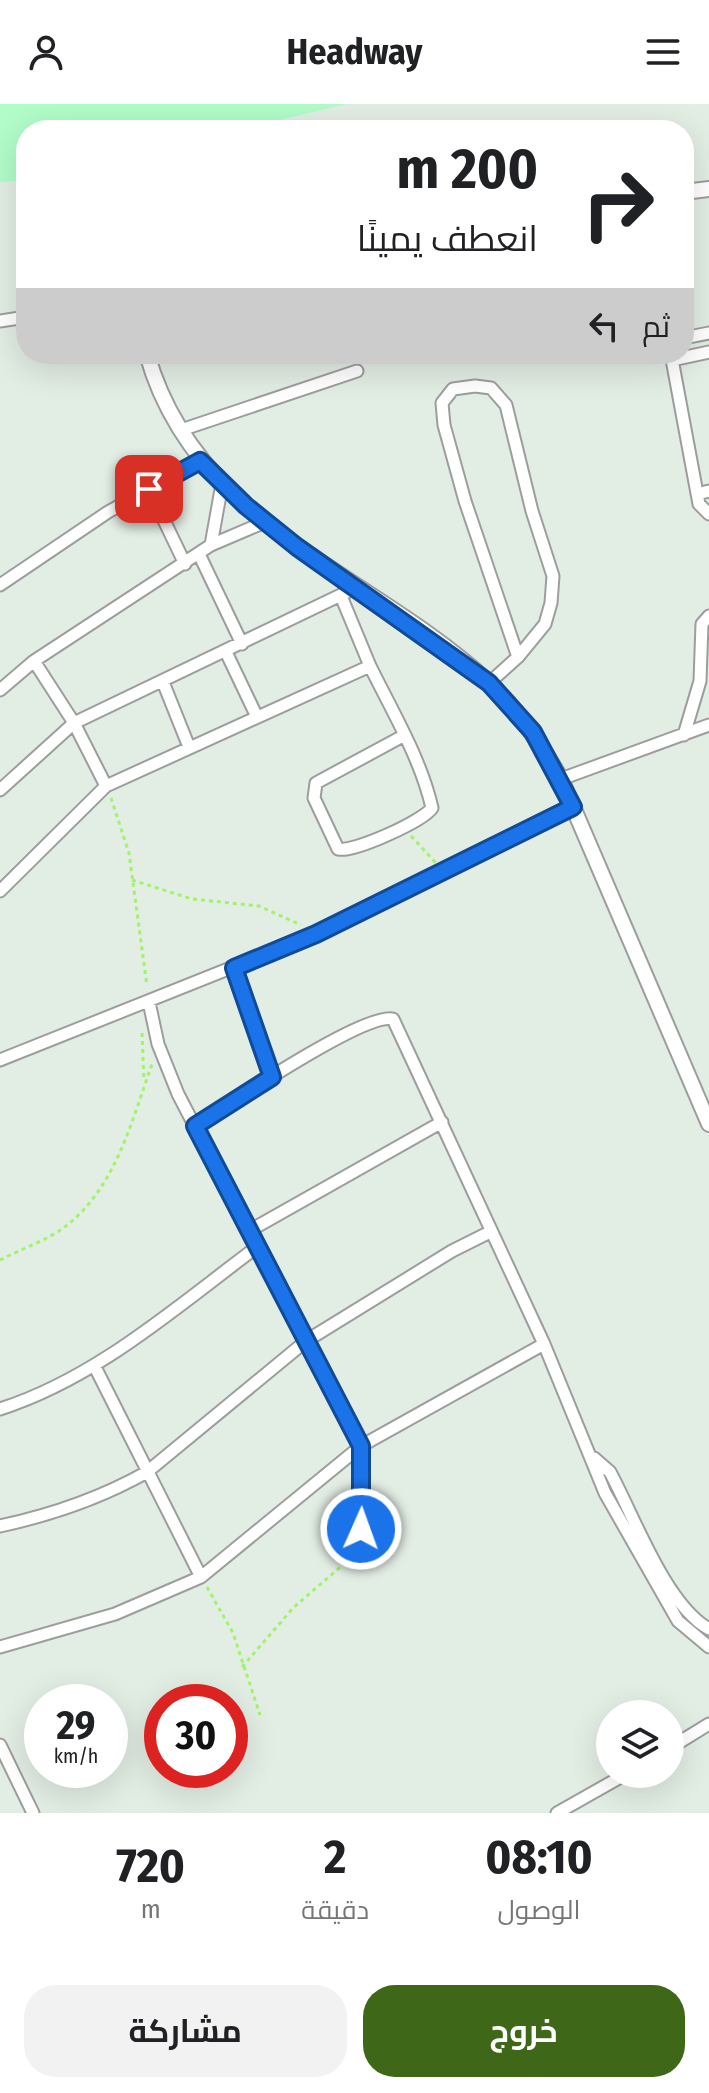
<!DOCTYPE html>
<html lang="ar">
<meta charset="utf-8">
<style>
:root{--surface:#fff;--page:#f2f2f2;--text:#202124;--muted:#757577;--accent:#3e6817}
body{margin:0;font-family:"Fira Sans Condensed",Cairo,sans-serif;background:var(--page);color:var(--text);direction:rtl;height:100vh;display:flex;flex-direction:column;font-size:30px;white-space:nowrap}
*{box-sizing:border-box;margin:0}
p{font-size:26px;color:var(--muted)}
.icon{flex:none;width:44px;height:44px;fill:none;stroke:currentColor;stroke-width:2;stroke-linecap:round;stroke-linejoin:round}
.map{position:relative;height:1709px;overflow:hidden;direction:ltr}
.drawer{display:flex;flex-direction:column;background:var(--surface);flex:1}
.drawer>*{flex:none}
.guide{position:absolute;left:16px;top:16px;width:678px;height:244px;border-radius:32px;box-shadow:0 8px 32px #0002;direction:rtl;background:#fff;color:var(--text);overflow:hidden}
.fabs{position:absolute;left:596px;top:1596px;display:grid;gap:16px}
.fabs a{display:grid;place-items:center;width:88px;height:88px;border-radius:50%;background:var(--surface);box-shadow:0 8px 32px #0002;font-size:40px}
.speed{position:absolute;left:24px;top:1580px;display:flex;gap:16px;font-size:40px;font-weight:700;text-align:center}
.speed>*{display:grid;place-content:center;width:104px;height:104px;border-radius:50%;background:var(--surface);box-shadow:0 8px 32px #0002;line-height:1}
.speed small{font-size:20px;font-weight:400}
.speed .limit{border:12px solid #d22;background:#fff;color:#111}
.pin{position:absolute;display:grid;place-items:center;width:68px;height:68px;color:#fff;margin:-34px;border-radius:16px;box-shadow:0 4px 12px #0006}
.me{position:absolute;width:88px;margin:-44px;rotate:2deg;stroke-linejoin:round;filter:drop-shadow(0 0 6px #0008)}
.turn{display:flex;align-items:center;gap:28px;height:168px;padding:0 24px;font-size:36px}
.turn .icon{width:104px;height:104px;stroke-width:2.5}
.turn b{display:block;font-size:56px;line-height:68px}
.then{display:flex;align-items:center;height:76px;padding:0 24px;background:#0003;gap:16px;font-size:30px}
.eta{display:flex;justify-content:space-evenly;align-items:center;height:136px;text-align:center}
.eta b{font-size:48px;font-weight:700;line-height:56px}
.button{display:flex;gap:16px;margin-top:auto;padding:16px 24px}
.button a{flex:1;height:92px;border-radius:32px;background:var(--accent);color:#fff;font-size:32px;font-weight:700;line-height:92px;text-align:center}
.button a+a{background:var(--page);color:var(--text)}
header{display:flex;justify-content:space-between;align-items:center;height:104px;padding:0 24px;background:var(--surface);font-size:36px;font-weight:700}
.map>svg:first-child{display:block}
</style>
<header><svg class="icon" aria-label="menu" viewBox="0 0 24 24"><path d="M4 6h16M4 12h16M4 18h16"/></svg>Headway<svg class="icon" aria-label="person" viewBox="0 0 24 24"><circle cx="12" cy="8" r="4"/><path d="M4 21q1-7 8-7t8 7"/></svg></header>
<div class="map">
<svg width="709" height="1709" viewBox="0 0 709 1709">
<rect width="100%" height="100%" fill="#e2ede4"/>
<!-- sand -->
<path fill="#b1fcc8" d="M0,0h347l-110,26h-211v50l-26,2z"/>
<g fill="none" stroke-linecap="round" stroke-linejoin="round">
<!-- minor casing -->
<g stroke="#9d9d9d" stroke-width="15">
<path id="minor" d="M0,217l26,-4
M684,234l25,-5
M671,250l28,150 10,10
M672,256l37,-8
M181,326l176,-59
M149,385l36,75
M697,390l12,-3
M211,441l11,-61
M199,450l43,90
M0,481l108,-73 92,-51
M226,548l31,65
M34,557l40,62 32,63
M370,562c22,45 51,93 62,142 -9,13 -79,45 -94,41l-24,-51 2,-15 87,-47
M163,578l26,65
M489,579l29,-26 27,-33 6,-21 2,-27 -21,-65 -26,-106 -15,-17 -16,-2 -22,3 -11,14 2,22 21,76 53,156
M0,586l34,-29 177,-116 54,-23
M684,631l16,-54 2,-57 7,-8
M561,675l148,-54
M0,686l74,-67 273,-131
M0,787l106,-105 264,-120 -29,-70
M234,864l38,109
M149,898l9,42 20,50 183,352 2,63 -4,40
M0,956l316,-126 257,-127
M195,1022c31,-20 169,-114 198,-107l151,325 61,149 73,128 31,26
M249,1127l193,-109
M95,1263l106,210 160,-131 183,-102
M0,1305c97,-31 176,-102 257,-162
M594,1354l16,14c24,44 55,132 99,157
M0,1422c51,-11 101,-28 147,-54l159,-131 146,-90 38,-19
M0,1543l115,-33 86,-37
M0,1641l33,68
M670,1644l39,-24
M557,1709l69,-39"/>
</g>
<!-- tertiary casing -->
<g stroke="#9d9d9d" stroke-width="18">
<path id="tertiary" d="M684,88l25,-3
M147,250c48,172 223,219 341,328 30,27 52,62 73,97l148,345"/>
</g>
<!-- path -->
<path stroke="#a1f36c" stroke-width="3" stroke-dasharray="4 4" stroke-linecap="butt" d="M111,694l18,55 18,133
M411,732l25,27
M132,776l60,19 67,7 42,19
M142,929l2,48
M0,1156c21,-11 48,-20 66,-34 50,-39 66,-106 86,-162
M207,1483l26,46 27,82
M242,1563l52,-60 58,-50"/>
<!-- minor -->
<use href="#minor" stroke="#fff" stroke-width="11"/>
<!-- tertiary -->
<use href="#tertiary" stroke="#fff" stroke-width="14"/>
</g>
<g fill="none" stroke-linecap="round" stroke-linejoin="round">
<!-- route casing -->
<g stroke="#114b97" stroke-width="20">
<path id="route" d="M149,385l51,-28 46,45 51,41 192,136 44,49 40,75 -257,127 -82,34 38,109 -77,49 166,320v83"/>
</g>
<!-- route -->
<use href="#route" stroke="#1a73e8" stroke-width="14"/>
</g>
</svg>
<div class="fabs">
<a><svg class="icon" aria-label="layers" viewBox="0 0 24 24"><path d="M12 4l9 5-9 5-9-5zM3 14l9 5 9-5"/></svg></a>
</div>
<div class="speed"><div>29<small>km/h</small></div><div class="limit">30</div></div>
<div class="pin" style="left:149px;top:385px;background:#d93025"><svg class="icon" aria-label="arrive" viewBox="0 0 24 24"><path d="M6 21V4h12l-3 4 3 4H6"/></svg></div>
<svg class="me" style="left:361px;top:1425px" viewBox="-20 -20 40 40"><circle r="17" fill="#1a73e8" stroke="#fff" stroke-width="3"/><path d="M0-11L8 9 0 5-8 9z" fill="#fff"/></svg>
<div class="guide">
<div class="turn"><svg class="icon" aria-label="right" viewBox="0 0 24 24"><path d="M7 20v-9h11M14 6l5 5-5 5"/></svg><div><b>200 m</b>انعطف يمينًا</div></div>
<div class="then">ثم<svg class="icon" aria-label="left" viewBox="0 0 24 24"><path d="M17 20v-9H6M10 6l-5 5 5 5"/></svg></div>
</div>
</div>
<section class="drawer">
<div class="eta">
<div><b>08:10</b><p>الوصول</p></div>
<div><b>2</b><p>دقيقة</p></div>
<div><b>720</b><p>m</p></div>
</div>
<div class="button"><a>خروج</a><a>مشاركة</a></div>
</section>
